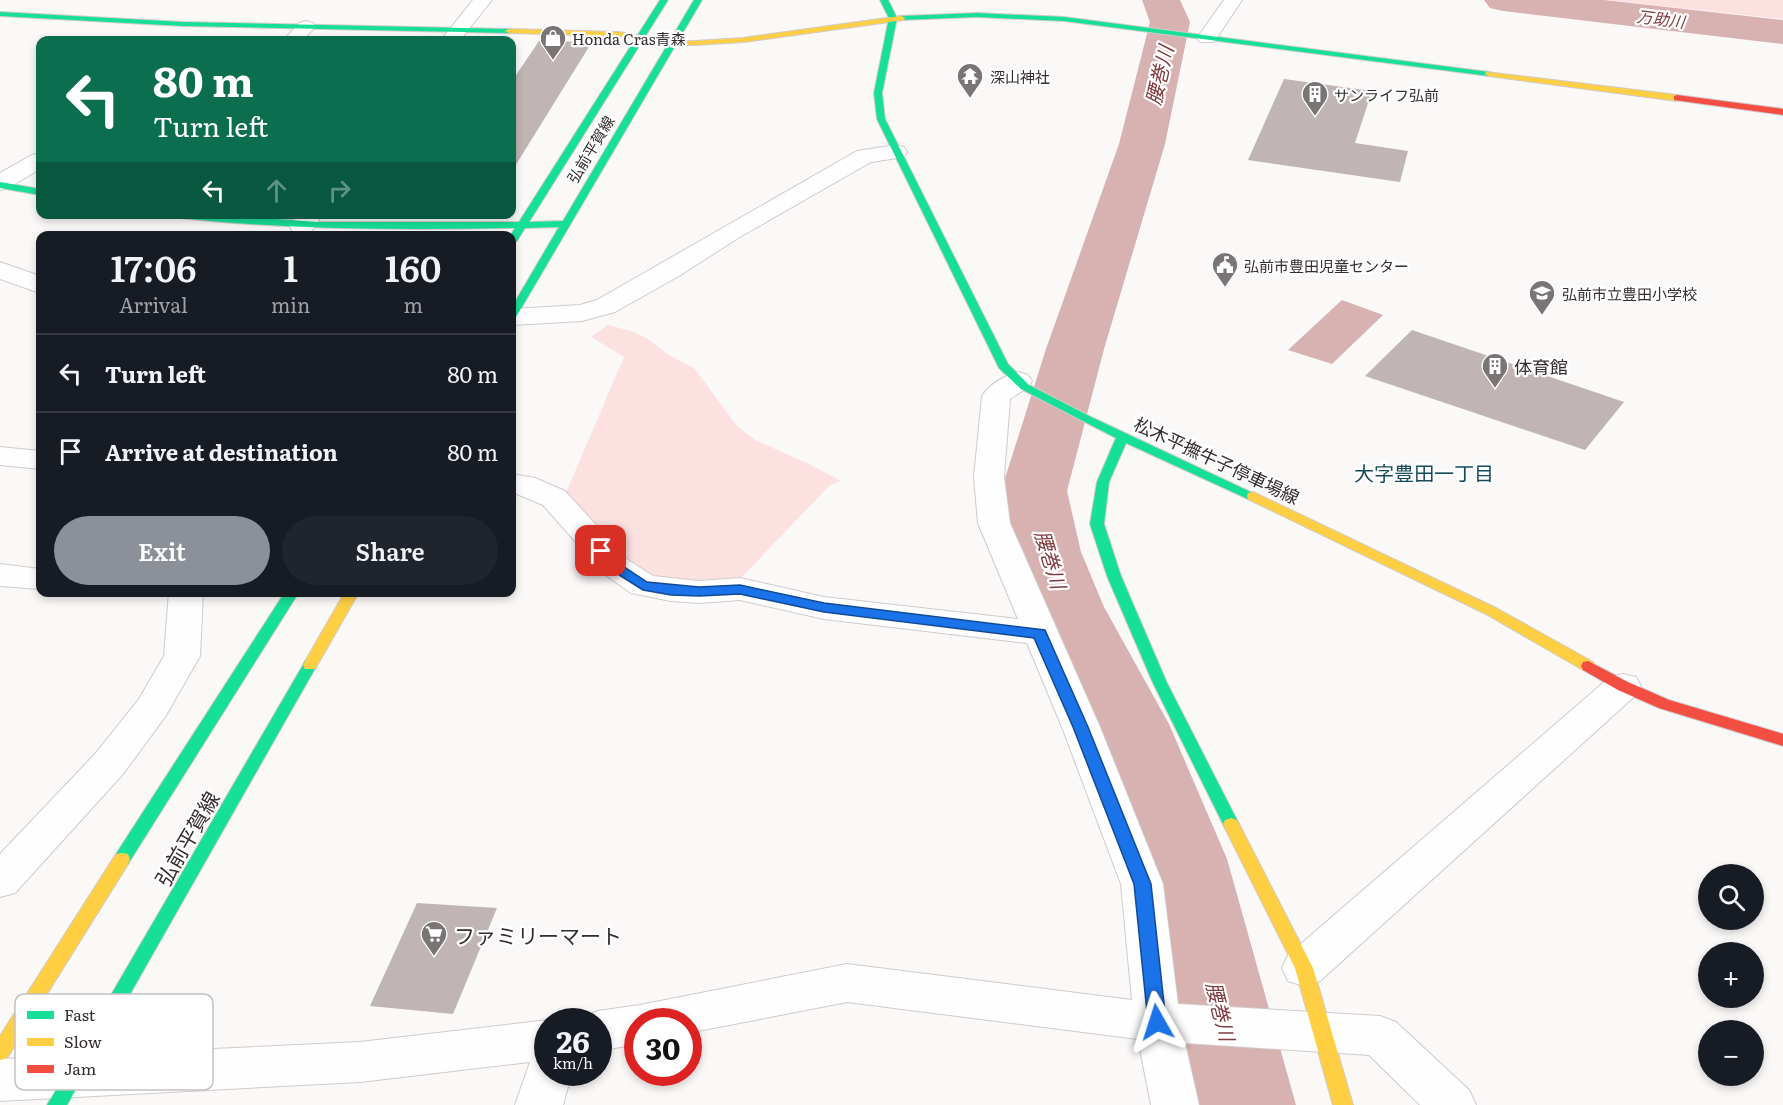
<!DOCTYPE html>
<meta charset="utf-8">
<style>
:root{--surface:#171b24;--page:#20242c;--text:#f1f3f6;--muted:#9ea1a6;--line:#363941;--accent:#8c9099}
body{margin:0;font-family:Literata,"Noto Sans JP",serif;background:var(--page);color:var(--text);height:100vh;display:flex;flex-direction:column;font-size:22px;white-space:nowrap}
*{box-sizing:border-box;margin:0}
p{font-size:20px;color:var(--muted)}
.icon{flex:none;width:33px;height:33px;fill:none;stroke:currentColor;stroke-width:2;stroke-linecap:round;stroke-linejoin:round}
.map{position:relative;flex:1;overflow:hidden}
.drawer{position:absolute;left:36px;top:231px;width:480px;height:366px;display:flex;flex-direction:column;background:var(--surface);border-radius:12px;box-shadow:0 3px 9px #0003}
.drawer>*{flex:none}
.banner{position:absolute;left:36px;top:36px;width:480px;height:183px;border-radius:12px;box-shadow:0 3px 9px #0003;background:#0b6e4f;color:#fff;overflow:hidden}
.tools{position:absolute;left:1698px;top:864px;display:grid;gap:12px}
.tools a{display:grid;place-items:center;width:66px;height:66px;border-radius:50%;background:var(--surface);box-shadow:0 3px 9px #0003;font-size:30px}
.speed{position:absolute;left:534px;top:1008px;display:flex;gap:12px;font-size:30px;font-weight:700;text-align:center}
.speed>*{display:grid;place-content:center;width:78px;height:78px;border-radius:50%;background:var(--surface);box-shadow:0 3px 9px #0003;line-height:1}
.speed small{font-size:15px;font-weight:400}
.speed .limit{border:9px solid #d22;background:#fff;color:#111}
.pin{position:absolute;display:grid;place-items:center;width:51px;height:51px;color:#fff;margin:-26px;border-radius:12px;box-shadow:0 3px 9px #0006}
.me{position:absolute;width:66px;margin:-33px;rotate:354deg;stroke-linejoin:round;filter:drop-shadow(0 0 4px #0008)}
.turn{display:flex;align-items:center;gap:21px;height:126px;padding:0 18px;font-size:27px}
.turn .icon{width:78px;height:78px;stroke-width:2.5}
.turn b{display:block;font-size:42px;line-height:51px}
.lanes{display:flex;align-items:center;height:57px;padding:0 18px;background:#0003;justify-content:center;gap:30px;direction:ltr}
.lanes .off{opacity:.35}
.eta{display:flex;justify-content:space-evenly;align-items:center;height:102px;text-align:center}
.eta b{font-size:36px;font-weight:600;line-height:42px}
.cta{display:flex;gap:12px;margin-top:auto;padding:12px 18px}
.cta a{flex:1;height:69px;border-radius:36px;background:var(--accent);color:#fff;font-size:24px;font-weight:600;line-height:69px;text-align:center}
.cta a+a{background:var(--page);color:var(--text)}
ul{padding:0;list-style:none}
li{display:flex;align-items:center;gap:18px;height:78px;padding:0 18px;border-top:2px solid var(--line)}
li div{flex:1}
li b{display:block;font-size:22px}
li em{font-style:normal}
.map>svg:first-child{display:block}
</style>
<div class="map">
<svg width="1783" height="1105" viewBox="0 0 1783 1105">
<rect width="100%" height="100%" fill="#fbf8f8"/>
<!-- green -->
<path fill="#fde1e1" d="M1607,0h176v19z
M608,325l23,6 17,8 21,16 26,14 42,57 18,14 54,24 32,17 -11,4 -88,92 -51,9 -24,-3 -43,-23 -59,-65 59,-138 -33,-20z"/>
<!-- water -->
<path fill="#d8b1b1" d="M1342,300l41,15 -51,49 -44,-14z"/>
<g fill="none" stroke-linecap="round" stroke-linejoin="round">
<!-- river -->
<path fill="#d8b1b1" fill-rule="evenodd" d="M1142,0h38l10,22 -25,122 -61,205 -37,142 14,61 23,55 65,117 58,135 69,246h-100l-55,-246 -50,-135 -59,-117 -19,-55 -12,-61 45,-142 73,-205 31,-122z
M1484,0h120l179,20v24l-280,-33 -13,-3z"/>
</g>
<!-- building -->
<path fill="#c0b4b4" d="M539,41l53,1 -80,129v-90z
M1284,79l88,12 -17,52 53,8 -8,31 -152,-22z
M1412,330l212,72 -39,48 -220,-74z
M417,903l80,5 -44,106 -83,-8z"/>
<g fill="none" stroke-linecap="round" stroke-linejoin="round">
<!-- street casing -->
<g stroke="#d1cbca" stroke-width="2">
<path id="street" d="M473,0h19l-32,40h-19z
M1224,0h18l-28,42h-14l-3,-4z
M306,21l7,2 2,4 -12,13h-19l15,-17z
M896,145l8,2 3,5 -3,5 -33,5 -133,76 -59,38 -64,36 -33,9 -70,4v-16l68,-4 17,-5 260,-149z
M40,153v16l-32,19 -8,2v-17l32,-18z
M299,214h24l-12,18 -9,2 -9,-2 -3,-5z
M0,262l40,14v17l-40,-14z
M1018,372l10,3 4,6 -4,6 -18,12 -6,78 6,46 90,204 63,157 15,120 202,12 16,6 73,68 7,15h-56l-51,-50 -184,-12 14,62h-48l-13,-66 -291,-37 -159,31v-11h-50v22l-40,7v-29h-18l2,-5 16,-6 42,-6 207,-41 285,36 -11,-116 -59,-157 -35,-84 -203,-24 -84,-19 -41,3 -28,-2 -40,-8 -27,-19 -61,-69 -31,-13v-18l23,4 30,13 63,69 25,16 46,5 41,-3 84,19 194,22 -40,-96 -4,-46 8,-81c8,-12 22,-20 36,-24z
M0,447l40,4v18l-40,-4z
M0,564l40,5v20l-40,-3z
M169,592h34l-3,64 -35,61 -42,57 -108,119 -15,4v-43l95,-100 44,-55 25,-43z
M1623,674l13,3 5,9 -5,9 -316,286 -16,5 -16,-5 -6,-13 6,-13 322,-278z
M548,1020l4,2h-4v50h24l-9,33h-48l15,-43 -170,20 -360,19v-42l360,-17z"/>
</g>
<!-- fast casing -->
<g stroke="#d1cbca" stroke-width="2">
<path id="fast" d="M660,0h8l-139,222 34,-1 131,-221h8l-186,317 -4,1v-11l47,-80 -34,1 -8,13 -4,1 -3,-6 5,-8c-115,2 -229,2 -344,-11l-5,-3h36l116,8h201z
M880,0h8l9,18 -15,75 3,26 123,245 21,21 62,32 168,79 -1,3h-10l-122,-56 -17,39 -5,42 17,52 46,107 72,141 -2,4 -6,2 -6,-2 -72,-145 -46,-107 -17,-52 7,-42 19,-44 -95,-49 -22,-21 -122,-249 -3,-26 15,-75z
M0,12l183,10 326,7 4,2 -4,2 -326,-7 -183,-10z
M977,13l87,4 425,55 4,2 -4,2 -425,-55 -87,-4 -76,3 -4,-2 4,-2z
M0,182l40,7v6l-40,-7z
M285,592h14l-171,272 -6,1 -6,-1 -2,-5 2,-5z
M310,660l5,1 2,4 -250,440h-20l256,-440 2,-4z"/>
</g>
<!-- slow casing -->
<g stroke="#d1cbca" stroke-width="2">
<path id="slow" d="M901,16l4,2 -1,2 -161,22 -48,3h-22l-54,-9 -110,-3 -4,-2 4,-2 110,3 54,9h22l48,-3z
M1486,72l191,23 4,3 -4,3 -188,-25 -4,-2z
M1253,492l243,116 97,54 2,4 -2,4h-10l-97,-56 -238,-115 -1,-3 1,-3z
M345,592h14l-44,77h-10l-2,-4z
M1231,818l6,2 2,4 74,144 40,137h-20l-38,-137 -72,-144 2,-4z
M122,853l6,1 2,5 -2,5 -121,194 -7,2v-24l116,-182z"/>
</g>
<!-- jam casing -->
<g stroke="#d1cbca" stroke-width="2">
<path id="jam" d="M1677,95l106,14v6l-109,-15v-4z
M1588,661l40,21 41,18 114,34v12l-124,-38 -41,-18 -35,-20 -2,-4 2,-4z"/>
</g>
<!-- street -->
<use href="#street" fill="#fefefe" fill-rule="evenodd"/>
<!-- fast -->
<use href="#fast" fill="#16e098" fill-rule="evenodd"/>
<!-- slow -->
<use href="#slow" fill="#ffcf43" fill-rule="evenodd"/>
<!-- jam -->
<use href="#jam" fill="#f24e42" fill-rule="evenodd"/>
</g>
<!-- route -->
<path fill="#1a73e8" stroke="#114b97" stroke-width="1.5" d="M601,547l5,1 14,16 27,18 52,5 41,-2 84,18 221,27 43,97 63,157 15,138 -2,5 -7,3 -7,-3 -2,-5 -14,-138 -61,-157 -39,-89 -210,-26 -84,-18 -41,2 -28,-1 -28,-5 -32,-20 -17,-19z"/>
<!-- icons -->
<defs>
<g id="shop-pin" transform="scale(1.35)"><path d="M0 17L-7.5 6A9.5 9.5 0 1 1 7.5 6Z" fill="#7b7474" stroke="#fff"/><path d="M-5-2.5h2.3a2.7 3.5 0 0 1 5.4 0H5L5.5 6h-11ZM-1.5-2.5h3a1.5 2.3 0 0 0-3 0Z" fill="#fff"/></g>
<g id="temple-pin" transform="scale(1.35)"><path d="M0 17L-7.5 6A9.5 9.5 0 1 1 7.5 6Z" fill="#7b7474" stroke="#fff"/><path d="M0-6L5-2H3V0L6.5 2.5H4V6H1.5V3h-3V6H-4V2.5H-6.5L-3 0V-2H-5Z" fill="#fff"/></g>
<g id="building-pin" transform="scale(1.35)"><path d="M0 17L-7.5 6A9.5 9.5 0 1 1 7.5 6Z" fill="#7b7474" stroke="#fff"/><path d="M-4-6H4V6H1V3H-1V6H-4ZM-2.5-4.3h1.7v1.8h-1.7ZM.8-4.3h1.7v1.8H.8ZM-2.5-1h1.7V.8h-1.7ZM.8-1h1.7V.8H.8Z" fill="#fff"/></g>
<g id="civic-pin" transform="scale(1.35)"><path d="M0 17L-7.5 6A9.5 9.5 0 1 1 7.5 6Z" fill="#7b7474" stroke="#fff"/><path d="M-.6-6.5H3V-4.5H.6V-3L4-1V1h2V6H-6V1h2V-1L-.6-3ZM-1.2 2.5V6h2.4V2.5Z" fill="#fff"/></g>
<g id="school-pin" transform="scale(1.35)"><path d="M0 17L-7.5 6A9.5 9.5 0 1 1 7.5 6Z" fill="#7b7474" stroke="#fff"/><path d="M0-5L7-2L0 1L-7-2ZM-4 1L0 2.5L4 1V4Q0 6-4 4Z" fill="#fff"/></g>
<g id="supermarket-pin" transform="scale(1.35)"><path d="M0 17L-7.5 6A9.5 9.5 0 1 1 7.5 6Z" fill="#7b7474" stroke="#fff"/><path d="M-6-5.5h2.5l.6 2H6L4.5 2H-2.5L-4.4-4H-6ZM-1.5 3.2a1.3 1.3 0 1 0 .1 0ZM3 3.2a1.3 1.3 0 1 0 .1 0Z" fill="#fff"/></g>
</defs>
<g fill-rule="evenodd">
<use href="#shop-pin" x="553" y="38"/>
<use href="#temple-pin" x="970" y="76"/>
<use href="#building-pin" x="1315" y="94"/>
<use href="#civic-pin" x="1225" y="265"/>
<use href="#school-pin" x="1542" y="293"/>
<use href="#building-pin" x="1495" y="366"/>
<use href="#supermarket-pin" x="434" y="934"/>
</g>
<g text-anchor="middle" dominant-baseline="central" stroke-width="4.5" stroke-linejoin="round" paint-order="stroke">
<!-- far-poi labels -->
<g font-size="15" fill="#362d2d" stroke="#fff" text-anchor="start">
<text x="572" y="38">Honda Cras青森</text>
<text x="990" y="76">深山神社</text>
<text x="1334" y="94">サンライフ弘前</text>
<text x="1244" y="265">弘前市豊田児童センター</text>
<text x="1562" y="293">弘前市立豊田小学校</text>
</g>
<!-- far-street labels -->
<g font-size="15" fill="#362d2d" stroke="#fff">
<text transform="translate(590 149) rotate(-59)">弘前平賀線</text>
</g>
<!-- far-water labels -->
<g font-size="16" font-style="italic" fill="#813a3e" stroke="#fff">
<text transform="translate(1661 18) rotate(7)">万助川</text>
</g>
<!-- poi labels -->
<g font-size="18" fill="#362d2d" stroke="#fff" text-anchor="start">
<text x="1514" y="366">体育館</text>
</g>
<!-- street labels -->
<g font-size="18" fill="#362d2d" stroke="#fff">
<text transform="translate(1217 460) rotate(25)">松木平撫牛子停車場線</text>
</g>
<!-- water labels -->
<g font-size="20" font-style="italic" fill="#813a3e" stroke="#fff">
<text transform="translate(1158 75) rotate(-77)">腰巻川</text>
<text transform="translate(1052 559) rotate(73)">腰巻川</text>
<text transform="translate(1222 1011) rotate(76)">腰巻川</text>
</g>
<!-- neighbourhood labels -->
<g font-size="20" fill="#144b59" stroke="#fff">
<text x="1424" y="472">大字豊田一丁目</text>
</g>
<!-- near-street labels -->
<g font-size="21" fill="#362d2d" stroke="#fff">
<text transform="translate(186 838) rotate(-60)">弘前平賀線</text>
</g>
<!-- near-poi labels -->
<g font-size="21" fill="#362d2d" stroke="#fff" text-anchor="start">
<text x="454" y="934">ファミリーマート</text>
</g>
</g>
<!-- legend -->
<rect x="15" y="994" width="198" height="96" rx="9" fill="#fff" stroke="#c3c0c0" stroke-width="1.5"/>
<rect x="27" y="1011" width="27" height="8" fill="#16e098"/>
<rect x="27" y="1038" width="27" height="8" fill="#ffcf43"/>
<rect x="27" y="1065" width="27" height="8" fill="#f24e42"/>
<g font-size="16" fill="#362d2d">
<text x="64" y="1021">Fast</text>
<text x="64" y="1048">Slow</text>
<text x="64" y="1075">Jam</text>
</g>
</svg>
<div class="tools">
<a><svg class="icon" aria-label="search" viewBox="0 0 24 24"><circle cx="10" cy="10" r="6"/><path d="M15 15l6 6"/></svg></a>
<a>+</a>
<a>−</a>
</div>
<div class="speed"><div>26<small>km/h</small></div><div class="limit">30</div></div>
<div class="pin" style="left:601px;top:551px;background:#d93025"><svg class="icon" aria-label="arrive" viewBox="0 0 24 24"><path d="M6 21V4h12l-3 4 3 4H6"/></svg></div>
<svg class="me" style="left:1157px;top:1022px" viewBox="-20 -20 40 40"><path d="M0-17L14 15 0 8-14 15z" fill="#1a73e8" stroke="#fff" stroke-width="4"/></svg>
<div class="banner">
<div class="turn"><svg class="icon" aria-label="left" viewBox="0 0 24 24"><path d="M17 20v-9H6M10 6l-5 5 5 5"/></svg><div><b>80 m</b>Turn left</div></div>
<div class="lanes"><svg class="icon" aria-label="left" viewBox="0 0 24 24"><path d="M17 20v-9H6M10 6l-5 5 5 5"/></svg><svg class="icon off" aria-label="ahead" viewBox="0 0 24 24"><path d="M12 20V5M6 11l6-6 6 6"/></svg><svg class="icon off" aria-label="right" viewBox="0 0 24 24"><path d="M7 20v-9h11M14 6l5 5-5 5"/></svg></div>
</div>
<section class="drawer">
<div class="eta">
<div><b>17:06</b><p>Arrival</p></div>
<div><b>1</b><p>min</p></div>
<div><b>160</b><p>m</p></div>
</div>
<ul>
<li><svg class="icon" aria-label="left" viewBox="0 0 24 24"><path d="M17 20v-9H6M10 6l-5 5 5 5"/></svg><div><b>Turn left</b></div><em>80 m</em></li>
<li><svg class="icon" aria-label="arrive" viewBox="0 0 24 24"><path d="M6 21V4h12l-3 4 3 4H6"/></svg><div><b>Arrive at destination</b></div><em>80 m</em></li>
</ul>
<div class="cta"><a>Exit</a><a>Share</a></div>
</section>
</div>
